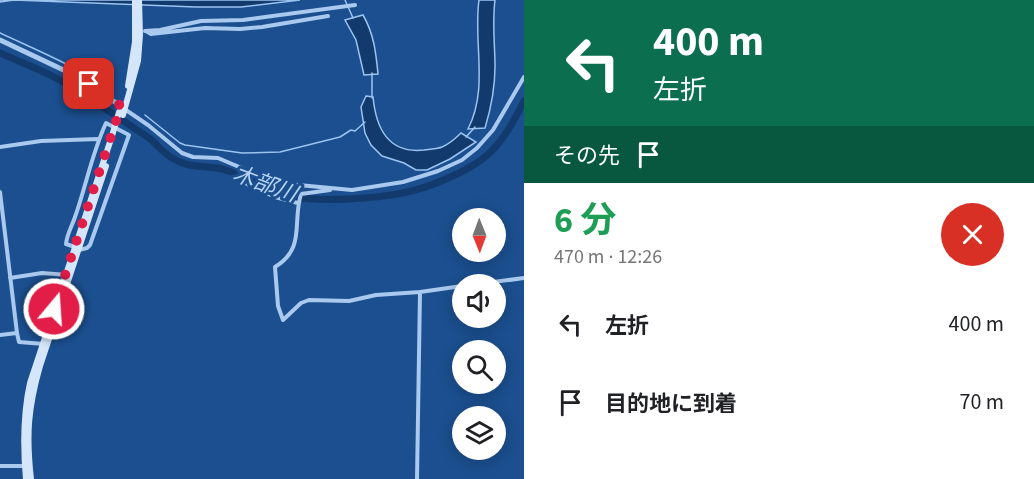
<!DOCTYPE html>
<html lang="ja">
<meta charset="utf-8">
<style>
:root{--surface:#fff;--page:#f6f6f6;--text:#202124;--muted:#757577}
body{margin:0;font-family:"Source Sans 3","Noto Sans JP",sans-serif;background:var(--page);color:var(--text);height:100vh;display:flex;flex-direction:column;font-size:22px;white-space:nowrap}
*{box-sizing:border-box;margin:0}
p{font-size:20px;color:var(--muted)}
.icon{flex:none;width:33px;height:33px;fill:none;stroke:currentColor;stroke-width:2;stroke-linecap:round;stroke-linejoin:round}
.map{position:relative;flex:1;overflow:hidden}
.sheet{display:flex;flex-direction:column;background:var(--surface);width:510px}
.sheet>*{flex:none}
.guide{background:#0b6e4f;color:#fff;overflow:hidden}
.needle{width:39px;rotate:179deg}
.controls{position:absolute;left:452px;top:208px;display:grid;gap:12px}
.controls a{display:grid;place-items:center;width:54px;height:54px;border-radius:50%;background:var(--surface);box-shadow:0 3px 15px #0003;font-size:30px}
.pin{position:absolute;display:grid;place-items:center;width:51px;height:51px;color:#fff;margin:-26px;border-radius:12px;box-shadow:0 3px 9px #0006}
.me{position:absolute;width:66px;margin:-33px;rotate:18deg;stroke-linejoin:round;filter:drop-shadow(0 0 4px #0008)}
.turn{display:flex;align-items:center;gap:21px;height:126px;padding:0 30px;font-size:27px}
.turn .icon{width:78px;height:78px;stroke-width:2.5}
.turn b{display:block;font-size:42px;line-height:51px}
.then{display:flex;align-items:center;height:57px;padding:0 30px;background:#0003;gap:12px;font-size:22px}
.round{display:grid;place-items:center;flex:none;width:63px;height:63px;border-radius:32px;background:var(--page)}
.overview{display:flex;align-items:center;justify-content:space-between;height:102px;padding:0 30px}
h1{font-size:36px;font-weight:700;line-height:45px;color:#1e9e55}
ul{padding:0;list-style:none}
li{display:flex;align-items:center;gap:18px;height:78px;padding:0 30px}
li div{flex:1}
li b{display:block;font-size:22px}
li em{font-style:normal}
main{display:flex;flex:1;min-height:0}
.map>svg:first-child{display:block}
</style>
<main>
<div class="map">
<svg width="524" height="479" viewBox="0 0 524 479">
<rect width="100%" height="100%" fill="#1b4f8f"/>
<!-- water -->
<path fill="#123a6d" stroke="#9cc4f0" stroke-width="1.5" d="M0,0h300l-59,7h-45l-182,-7 -14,2z
M479,0h16c-3,23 0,44 0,67 0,21 -4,41 -10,61l-17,1c21,-41 5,-86 11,-129z
M363,15c11,19 13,38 15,59l-14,1 -8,-35 -11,-20z
M366,96l7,1c3,31 15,57 51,53 5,-1 13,-1 18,-3 7,-3 14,-9 19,-14l15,9 -26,17 -23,11h-11l-12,-7 -22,-7 -11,-11 -6,-12 -4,-26z"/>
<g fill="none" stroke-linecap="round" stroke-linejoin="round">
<!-- stream -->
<path stroke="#9cc4f0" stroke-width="1.5" d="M345,0l8,18
M0,33c34,16 69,30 100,51
M372,73v25
M145,115l35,28 5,2 57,8 38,-1 60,-15 11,-7 4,1 10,-9
M466,137l9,-10"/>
<!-- river -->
<path stroke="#123a6d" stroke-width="7" d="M0,53c18,8 36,15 54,24 32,17 61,39 92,59 10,6 16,17 28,23 17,10 31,6 48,10 24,6 44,22 68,27 19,4 39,4 59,3 36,-2 64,-5 97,-20 14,-6 27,-12 39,-22 18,-15 29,-36 39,-56"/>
<!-- minor -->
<path stroke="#a9c9ee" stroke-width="4" d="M145,31l15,-1 41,-9 42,-1 112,-15
M146,31l5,3 54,-6 35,1 22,-2 66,-11
M123,108l25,17 34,28 11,4 25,1 59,25 75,7 51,-8 35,-11 24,-11 15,-12 16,-18 31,-53
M0,147l41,-6 57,-2
M247,184l28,13 23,6
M330,190l-29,4c-9,29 5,54 -26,73l3,39 5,14 18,-17 8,-3 40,1 27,-6 44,-3 42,-6
M0,192l17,141 2,9 25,2
M75,247l-9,-3c1,-10 6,-18 9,-27 11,-31 17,-64 31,-94l23,12 -39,110 -3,3 -8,2
M10,278l32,-5 25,2
M471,285l53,-7
M0,335l17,-2
M0,466h26
M417,479l3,-187"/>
<!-- tertiary -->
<path stroke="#a9c9ee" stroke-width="5" d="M0,40l72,34 49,32"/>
<!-- secondary -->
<path stroke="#d6e6fa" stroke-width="6" d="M128,86l7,-44v-42
M123,115l15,-54 2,-26 -1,-35
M26,479c-3,-33 -3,-64 4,-96l82,-247
M31,479c-5,-44 -3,-71 9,-113l66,-200"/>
<!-- secondary-bridge -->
<path stroke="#d6e6fa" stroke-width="6" d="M112,136l7,-24"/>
</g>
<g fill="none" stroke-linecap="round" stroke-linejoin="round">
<!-- route -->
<path stroke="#e11d48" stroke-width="10" stroke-dasharray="0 18" d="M54,309l67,-203 -32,-22"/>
</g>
<g text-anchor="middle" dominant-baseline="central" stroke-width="6" stroke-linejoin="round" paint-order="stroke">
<!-- water labels -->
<g font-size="22" font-style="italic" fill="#b5d3f5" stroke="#1b4f8f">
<text transform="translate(265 184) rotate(20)">木部川</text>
</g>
</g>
</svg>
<div class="controls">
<a><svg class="needle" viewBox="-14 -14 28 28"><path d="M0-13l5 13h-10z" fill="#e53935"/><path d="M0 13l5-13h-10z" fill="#757577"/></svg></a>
<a><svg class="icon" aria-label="sound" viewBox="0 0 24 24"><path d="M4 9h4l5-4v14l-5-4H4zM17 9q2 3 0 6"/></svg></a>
<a><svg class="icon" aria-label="search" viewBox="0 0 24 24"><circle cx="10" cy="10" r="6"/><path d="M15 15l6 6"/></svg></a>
<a><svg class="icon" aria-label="layers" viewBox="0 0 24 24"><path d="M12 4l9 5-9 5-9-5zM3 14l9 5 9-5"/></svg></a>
</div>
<div class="pin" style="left:89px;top:84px;background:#d93025"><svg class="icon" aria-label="arrive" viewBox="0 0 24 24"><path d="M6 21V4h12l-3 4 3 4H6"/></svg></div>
<svg class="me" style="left:54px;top:309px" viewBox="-20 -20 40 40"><circle r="17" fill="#e11d48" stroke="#fff" stroke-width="3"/><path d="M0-11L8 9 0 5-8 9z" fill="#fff"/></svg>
</div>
<section class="sheet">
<div class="guide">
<div class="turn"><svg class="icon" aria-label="left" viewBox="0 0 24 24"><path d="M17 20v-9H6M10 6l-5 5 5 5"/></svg><div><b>400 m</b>左折</div></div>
<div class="then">その先<svg class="icon" aria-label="arrive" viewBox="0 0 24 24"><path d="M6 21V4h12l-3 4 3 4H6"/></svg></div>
</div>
<div class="overview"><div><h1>6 分</h1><p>470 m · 12:26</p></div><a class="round" style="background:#d93025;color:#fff"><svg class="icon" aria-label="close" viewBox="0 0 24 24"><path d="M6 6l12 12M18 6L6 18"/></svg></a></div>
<ul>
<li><svg class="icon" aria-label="left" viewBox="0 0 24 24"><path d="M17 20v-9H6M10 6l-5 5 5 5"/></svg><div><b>左折</b></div><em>400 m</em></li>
<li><svg class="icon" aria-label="arrive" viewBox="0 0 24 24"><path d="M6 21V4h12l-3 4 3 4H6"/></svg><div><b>目的地に到着</b></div><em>70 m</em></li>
</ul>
</section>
</main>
